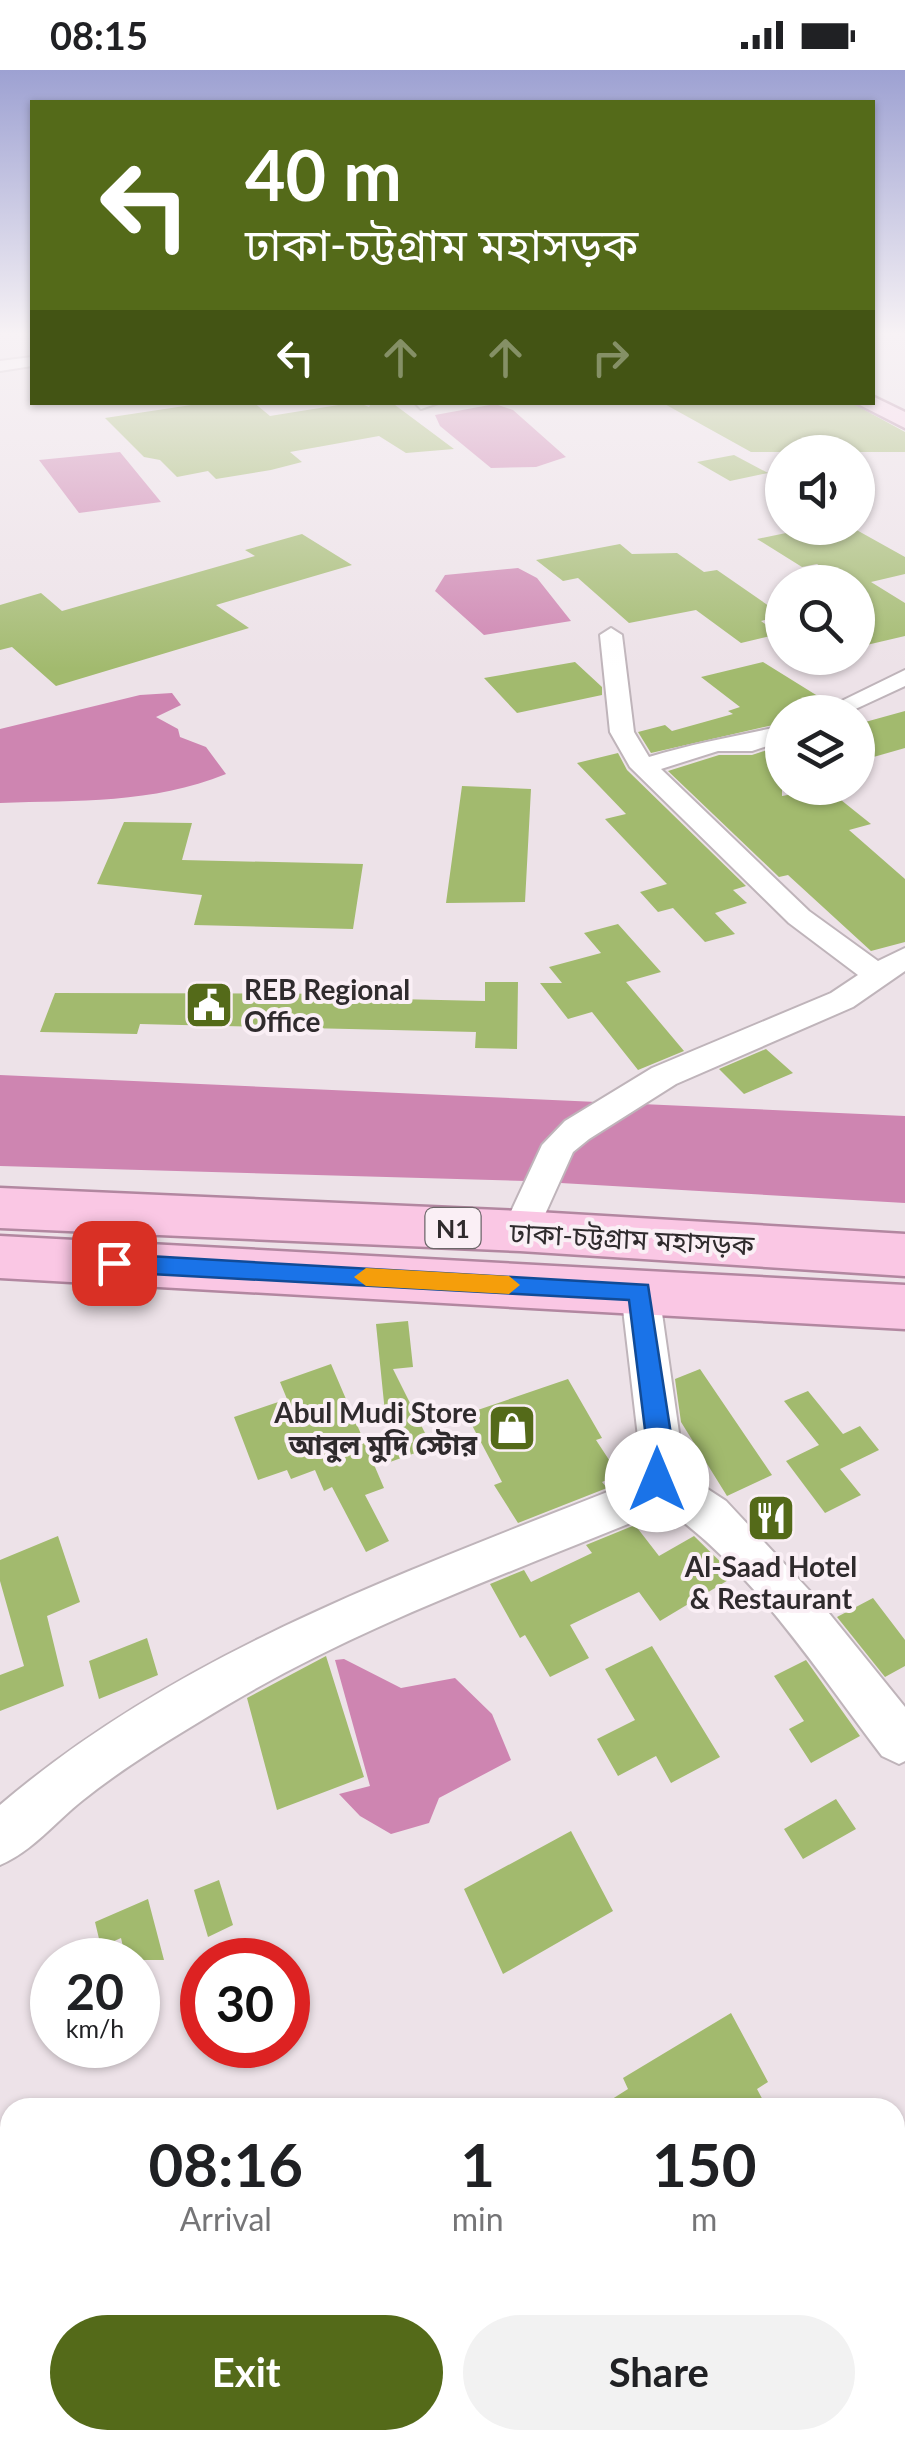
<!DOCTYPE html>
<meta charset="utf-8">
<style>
:root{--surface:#fff;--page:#f2f2f2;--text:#202124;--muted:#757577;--accent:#546a19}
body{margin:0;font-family:Lato,"Noto Sans Bengali",sans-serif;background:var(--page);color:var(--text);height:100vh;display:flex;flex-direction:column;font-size:38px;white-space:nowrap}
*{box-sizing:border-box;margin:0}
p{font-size:32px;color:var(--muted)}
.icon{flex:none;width:55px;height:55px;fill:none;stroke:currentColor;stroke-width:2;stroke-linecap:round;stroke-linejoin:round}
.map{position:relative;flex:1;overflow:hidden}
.details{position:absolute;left:0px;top:2028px;width:905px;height:352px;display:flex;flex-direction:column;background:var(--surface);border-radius:30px 30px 0 0;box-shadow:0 2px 8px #0004}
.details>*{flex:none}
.banner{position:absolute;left:30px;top:30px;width:845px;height:305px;border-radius:0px;box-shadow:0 2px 8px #0004;background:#546a19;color:#fff;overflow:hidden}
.buttons{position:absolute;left:765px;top:365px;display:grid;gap:20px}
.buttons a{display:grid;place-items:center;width:110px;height:110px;border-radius:50%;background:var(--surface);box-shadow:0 2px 8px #0004;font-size:50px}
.speed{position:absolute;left:30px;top:1868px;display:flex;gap:20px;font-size:50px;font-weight:700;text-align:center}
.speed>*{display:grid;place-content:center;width:130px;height:130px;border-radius:50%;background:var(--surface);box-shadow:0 2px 8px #0004;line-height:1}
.speed small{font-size:25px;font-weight:400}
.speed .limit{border:15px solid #d22;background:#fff;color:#111}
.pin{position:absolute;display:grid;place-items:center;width:85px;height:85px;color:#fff;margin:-42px;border-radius:20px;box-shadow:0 5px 15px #0006}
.me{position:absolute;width:110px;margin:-55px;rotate:0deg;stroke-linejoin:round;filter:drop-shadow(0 0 8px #0008)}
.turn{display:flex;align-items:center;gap:35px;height:210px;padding:0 50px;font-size:45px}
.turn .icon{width:130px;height:130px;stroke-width:2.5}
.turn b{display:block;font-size:70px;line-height:85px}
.lanes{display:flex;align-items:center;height:95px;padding:0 50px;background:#0003;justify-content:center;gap:50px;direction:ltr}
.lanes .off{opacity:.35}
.eta{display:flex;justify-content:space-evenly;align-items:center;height:170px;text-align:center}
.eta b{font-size:60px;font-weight:700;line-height:70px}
.primary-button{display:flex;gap:20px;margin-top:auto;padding:20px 50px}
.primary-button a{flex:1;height:115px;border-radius:60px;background:var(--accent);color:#fff;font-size:40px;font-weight:700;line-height:115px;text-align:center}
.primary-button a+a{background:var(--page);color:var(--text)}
.status{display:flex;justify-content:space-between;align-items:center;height:70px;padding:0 50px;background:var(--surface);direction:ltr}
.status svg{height:28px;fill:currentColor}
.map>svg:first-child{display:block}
</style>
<div class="status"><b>08:15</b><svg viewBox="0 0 49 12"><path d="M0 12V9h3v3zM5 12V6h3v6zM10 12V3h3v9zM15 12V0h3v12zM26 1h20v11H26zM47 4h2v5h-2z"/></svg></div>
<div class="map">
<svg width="905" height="2378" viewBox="0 0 905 2378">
<rect width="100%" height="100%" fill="#ede2e8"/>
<!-- water -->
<path fill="#ce85b1" d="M495,334l18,6 53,47 -30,10 -45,1 -51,-42 -5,-11z
M120,382l41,50 -82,11 -40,-53z
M518,498l19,10 34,43 -87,14 -49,-44 10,-16z
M172,623l9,12 -25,12 22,12 2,8 26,10 20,27c-74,30 -148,26 -226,29v-74l140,-34z
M0,1005l905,41v87l-379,-22 -526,-15z
M344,1589l57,29 54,-10 37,36 19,46 -72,38 -10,25 -38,11 -31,-18 -21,-22 31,-8 -35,-126z"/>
<!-- building -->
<path fill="#a2ba6e" d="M211,332h42l17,14 87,-14 12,5 3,-5h19l63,47 -48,4 -27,-17 -89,16 12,10 -31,8 -55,9 -8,-8 -31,6 -17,-17 -16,-3 -39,-39z
M661,332h189l55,30v20h-154z
M734,385l34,18 -38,8 -33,-19z
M810,458h43l52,29v17l-34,8 34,21v33l-47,11v-65h-12l-29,-18 -15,3 -45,-28z
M302,464l50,31 -136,40 33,23 -193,58 -44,-39 -12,3v-45l41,-12 21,18 193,-55 -10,-6z
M620,474l12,10 45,-1 27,19 13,-2 65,45 -21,6 18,13 -38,9 -45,-33 -67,13 -51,-45 -15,3 -27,-21z
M575,592l27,25v8l-85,18 -33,-35z
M763,592l66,41 -13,9h-34v11l-131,30 -13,-21 27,-7 7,6 61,-17 -5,-3 12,-4 -39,-30z
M905,641v37l-35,10 -12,-9v-25z
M782,675v51l44,-8 45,36 -22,6 56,49v63l-34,9 -83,-76 -9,2 -111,-106 51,-16h33z
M618,683l9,17 119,116 -13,4 14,13 -32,10 20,21 -30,8 -32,-34 -15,4 -18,-20 27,-8 -62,-65 21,-5 -49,-51z
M462,716l69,3 -6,113 -79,1z
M124,752l68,1 -10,37 181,4 -10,65 -159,-4 8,-30 -105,-11z
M618,854l43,48 -35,10 58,69 -46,19 -46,-58 -24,7 -28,-36h22l-13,-16 52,-14 -17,-20z
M485,912h33l-1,67 -42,-1 1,-16 -336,-8 -3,10 -97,-2 15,-39 342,1 -1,5 89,2z
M766,979l27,24 -49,21 -25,-25z
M408,1251l5,46 -20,2 39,78 -42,15 -14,-138z
M331,1294l53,124 -19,7 24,46 -23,11 -34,-65 -8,4 -9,-21 -24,9 -4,-9 -29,10 -24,-63 53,-18 -7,-17z
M700,1299l72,106 -45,21 -46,-74 -6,-43z
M568,1309l34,59 -6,2 23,35 -17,7 5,6 -89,35 -24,-38 8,-3 -36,-68z
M808,1321l35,43 17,-8 19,24 -39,19 21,26 -36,18 -39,-52 33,-16 -35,-44z
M635,1455l24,31 35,-20 41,40 -75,45 -21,-29 -69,33 19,33 -39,19 -25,-42 -5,3 -30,-54 34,-14 7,12 61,-29 -6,-8z
M58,1466l22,66 -33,14 17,70 -64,25v-36l24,-9 -24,-85v-21z
M873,1528l32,42v26l-20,11 -48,-60z
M147,1568l11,37 -59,24 -10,-38z
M652,1576l68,111 -49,26 -15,-27 -38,20 -21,-37 38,-19 -30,-51z
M326,1586l38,121 -87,33 -30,-112z
M806,1590l54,76 -49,27 -22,-34 15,-8 -30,-45z
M836,1729l20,30 -53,30 -19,-30z
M571,1761l42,80 -110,63 -39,-85z
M219,1810l14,45 -25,12 -14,-47z
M148,1829l16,61h-38l-5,-22 -20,9 -6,-25z
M731,1943l37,69 -11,7 10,19h-169l30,-19 -5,-11z"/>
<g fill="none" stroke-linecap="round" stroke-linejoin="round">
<!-- minor casing -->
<g stroke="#bfb4ba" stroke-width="4">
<path id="minor" d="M32,287v9l-32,5v-10z
M414,332h27l-20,7z
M611,558l11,7 12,97 15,25c45,-14 88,-21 133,-31v15l-30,10h-34l-57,18 148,142 69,50 27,-13v23l-52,36 -177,77 -87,55 -16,13 -40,89 -13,4 -13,-4 -5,-10 40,-86 23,-24 87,-53 179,-75 27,-18 -69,-52 -159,-156 -20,-35 -10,-97z
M905,600v16l-56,26h-30z
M640,1207l14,4 5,11 23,162 -2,17 46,30 94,101 85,105v54l-6,3 -17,-8c-66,-86 -131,-190 -222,-251l-10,10c-141,58 -290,111 -421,189 -50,30 -101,60 -146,96 -28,22 -50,51 -83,65v-60c179,-153 403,-232 620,-318l17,-17 3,-16 -19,-162 5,-11z"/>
</g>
<!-- primary casing -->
<g stroke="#b287a0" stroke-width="5">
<path id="primary" d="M872,326l33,16v16l-51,-26h18z"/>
</g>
<!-- trunk casing -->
<g stroke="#b287a0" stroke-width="5">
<path id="trunk" d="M0,1118l520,23 385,23v42l-385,-25 -520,-23z
M0,1166l905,49v44l-905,-51z"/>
</g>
<!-- minor -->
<use href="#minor" fill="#fff" fill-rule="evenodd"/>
<!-- primary -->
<use href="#primary" fill="#fbd5eb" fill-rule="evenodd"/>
<!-- trunk -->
<use href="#trunk" fill="#fac7e4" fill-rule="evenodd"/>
</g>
<!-- sky -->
<linearGradient id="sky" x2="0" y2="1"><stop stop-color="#9da1d2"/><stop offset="0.44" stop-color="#f7f2f5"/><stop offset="1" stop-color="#f7f2f5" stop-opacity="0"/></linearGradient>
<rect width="905" height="599" fill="url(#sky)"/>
<!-- route -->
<path fill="#1a73e8" stroke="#114b97" stroke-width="2.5" d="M114,1184l534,31 26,169 -8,34h-18l-4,-8 4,-26 -19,-154 -515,-28 -12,-9z"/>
<!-- slow -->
<path fill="#f59e0b" d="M366,1198l143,8 11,9 -11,9 -143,-8 -12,-9z"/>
<!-- icons -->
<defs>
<g id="civic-square" transform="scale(2.5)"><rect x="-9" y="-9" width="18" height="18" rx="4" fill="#546a19" stroke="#faeff5"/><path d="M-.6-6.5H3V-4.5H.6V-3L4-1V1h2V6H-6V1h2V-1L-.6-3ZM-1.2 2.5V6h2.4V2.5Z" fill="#fff"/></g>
<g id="shop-square" transform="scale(2.5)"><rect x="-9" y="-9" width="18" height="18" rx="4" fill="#546a19" stroke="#faeff5"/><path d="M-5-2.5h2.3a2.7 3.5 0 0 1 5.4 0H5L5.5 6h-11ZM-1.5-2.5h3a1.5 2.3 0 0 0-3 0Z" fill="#fff"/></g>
<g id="restaurant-square" transform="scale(2.5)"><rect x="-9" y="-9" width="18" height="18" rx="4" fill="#546a19" stroke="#faeff5"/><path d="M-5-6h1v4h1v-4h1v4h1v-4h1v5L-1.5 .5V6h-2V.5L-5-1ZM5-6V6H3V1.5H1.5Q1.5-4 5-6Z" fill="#fff"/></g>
</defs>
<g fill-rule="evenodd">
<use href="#civic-square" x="209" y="935"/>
<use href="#shop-square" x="512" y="1358"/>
<use href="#restaurant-square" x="771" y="1448"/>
</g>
<g text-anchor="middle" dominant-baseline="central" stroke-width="8" stroke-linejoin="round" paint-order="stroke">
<!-- shield labels -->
<rect fill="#faeff5" stroke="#6c6669" stroke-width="2.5" x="425.5" y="1138" width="55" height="40" rx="8"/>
<g font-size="25" font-weight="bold" fill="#2f2b2d">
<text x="453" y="1158">N1</text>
</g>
<!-- poi labels -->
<g font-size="28" font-weight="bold" fill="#2f2b2d" stroke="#faeff5" text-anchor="start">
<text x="244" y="919">REB Regional<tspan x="244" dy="32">Office</tspan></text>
<text x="477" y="1342" text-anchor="end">Abul Mudi Store<tspan x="477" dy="32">আবুল মুদি স্টোর</tspan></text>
<text x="771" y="1496" text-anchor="middle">Al-Saad Hotel<tspan x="771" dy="32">&amp; Restaurant</tspan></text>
</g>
<!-- street labels -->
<g font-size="28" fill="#2f2b2d" stroke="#faeff5">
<text transform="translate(632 1168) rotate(3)">ঢাকা-চট্টগ্রাম মহাসড়ক</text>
</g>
</g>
</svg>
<div class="buttons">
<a><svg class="icon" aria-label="sound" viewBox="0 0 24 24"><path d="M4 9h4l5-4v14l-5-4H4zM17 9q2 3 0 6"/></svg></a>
<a><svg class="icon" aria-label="search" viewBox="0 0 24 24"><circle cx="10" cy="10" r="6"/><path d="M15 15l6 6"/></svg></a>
<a><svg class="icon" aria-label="layers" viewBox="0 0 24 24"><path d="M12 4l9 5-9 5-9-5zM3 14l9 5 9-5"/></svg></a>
</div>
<div class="speed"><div>20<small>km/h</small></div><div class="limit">30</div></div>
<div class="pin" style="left:114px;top:1193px;background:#d93025"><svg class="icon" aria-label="arrive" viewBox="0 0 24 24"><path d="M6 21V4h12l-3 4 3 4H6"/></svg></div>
<svg class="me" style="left:657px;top:1410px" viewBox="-20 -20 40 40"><circle r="19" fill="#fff"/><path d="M0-13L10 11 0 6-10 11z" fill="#1a73e8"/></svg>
<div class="banner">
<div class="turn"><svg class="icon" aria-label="left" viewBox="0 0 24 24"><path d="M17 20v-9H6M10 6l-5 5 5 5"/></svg><div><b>40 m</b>ঢাকা-চট্টগ্রাম মহাসড়ক</div></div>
<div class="lanes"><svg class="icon" aria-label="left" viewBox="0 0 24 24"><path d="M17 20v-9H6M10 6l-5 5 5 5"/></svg><svg class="icon off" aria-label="ahead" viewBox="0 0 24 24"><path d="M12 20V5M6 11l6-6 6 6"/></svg><svg class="icon off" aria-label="ahead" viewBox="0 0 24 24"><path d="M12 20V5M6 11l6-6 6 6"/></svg><svg class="icon off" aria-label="right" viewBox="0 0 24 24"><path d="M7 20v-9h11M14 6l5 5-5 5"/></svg></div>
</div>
<section class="details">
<div class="eta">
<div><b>08:16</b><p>Arrival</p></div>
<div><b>1</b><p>min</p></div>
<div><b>150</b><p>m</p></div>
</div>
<div class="primary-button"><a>Exit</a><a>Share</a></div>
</section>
</div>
